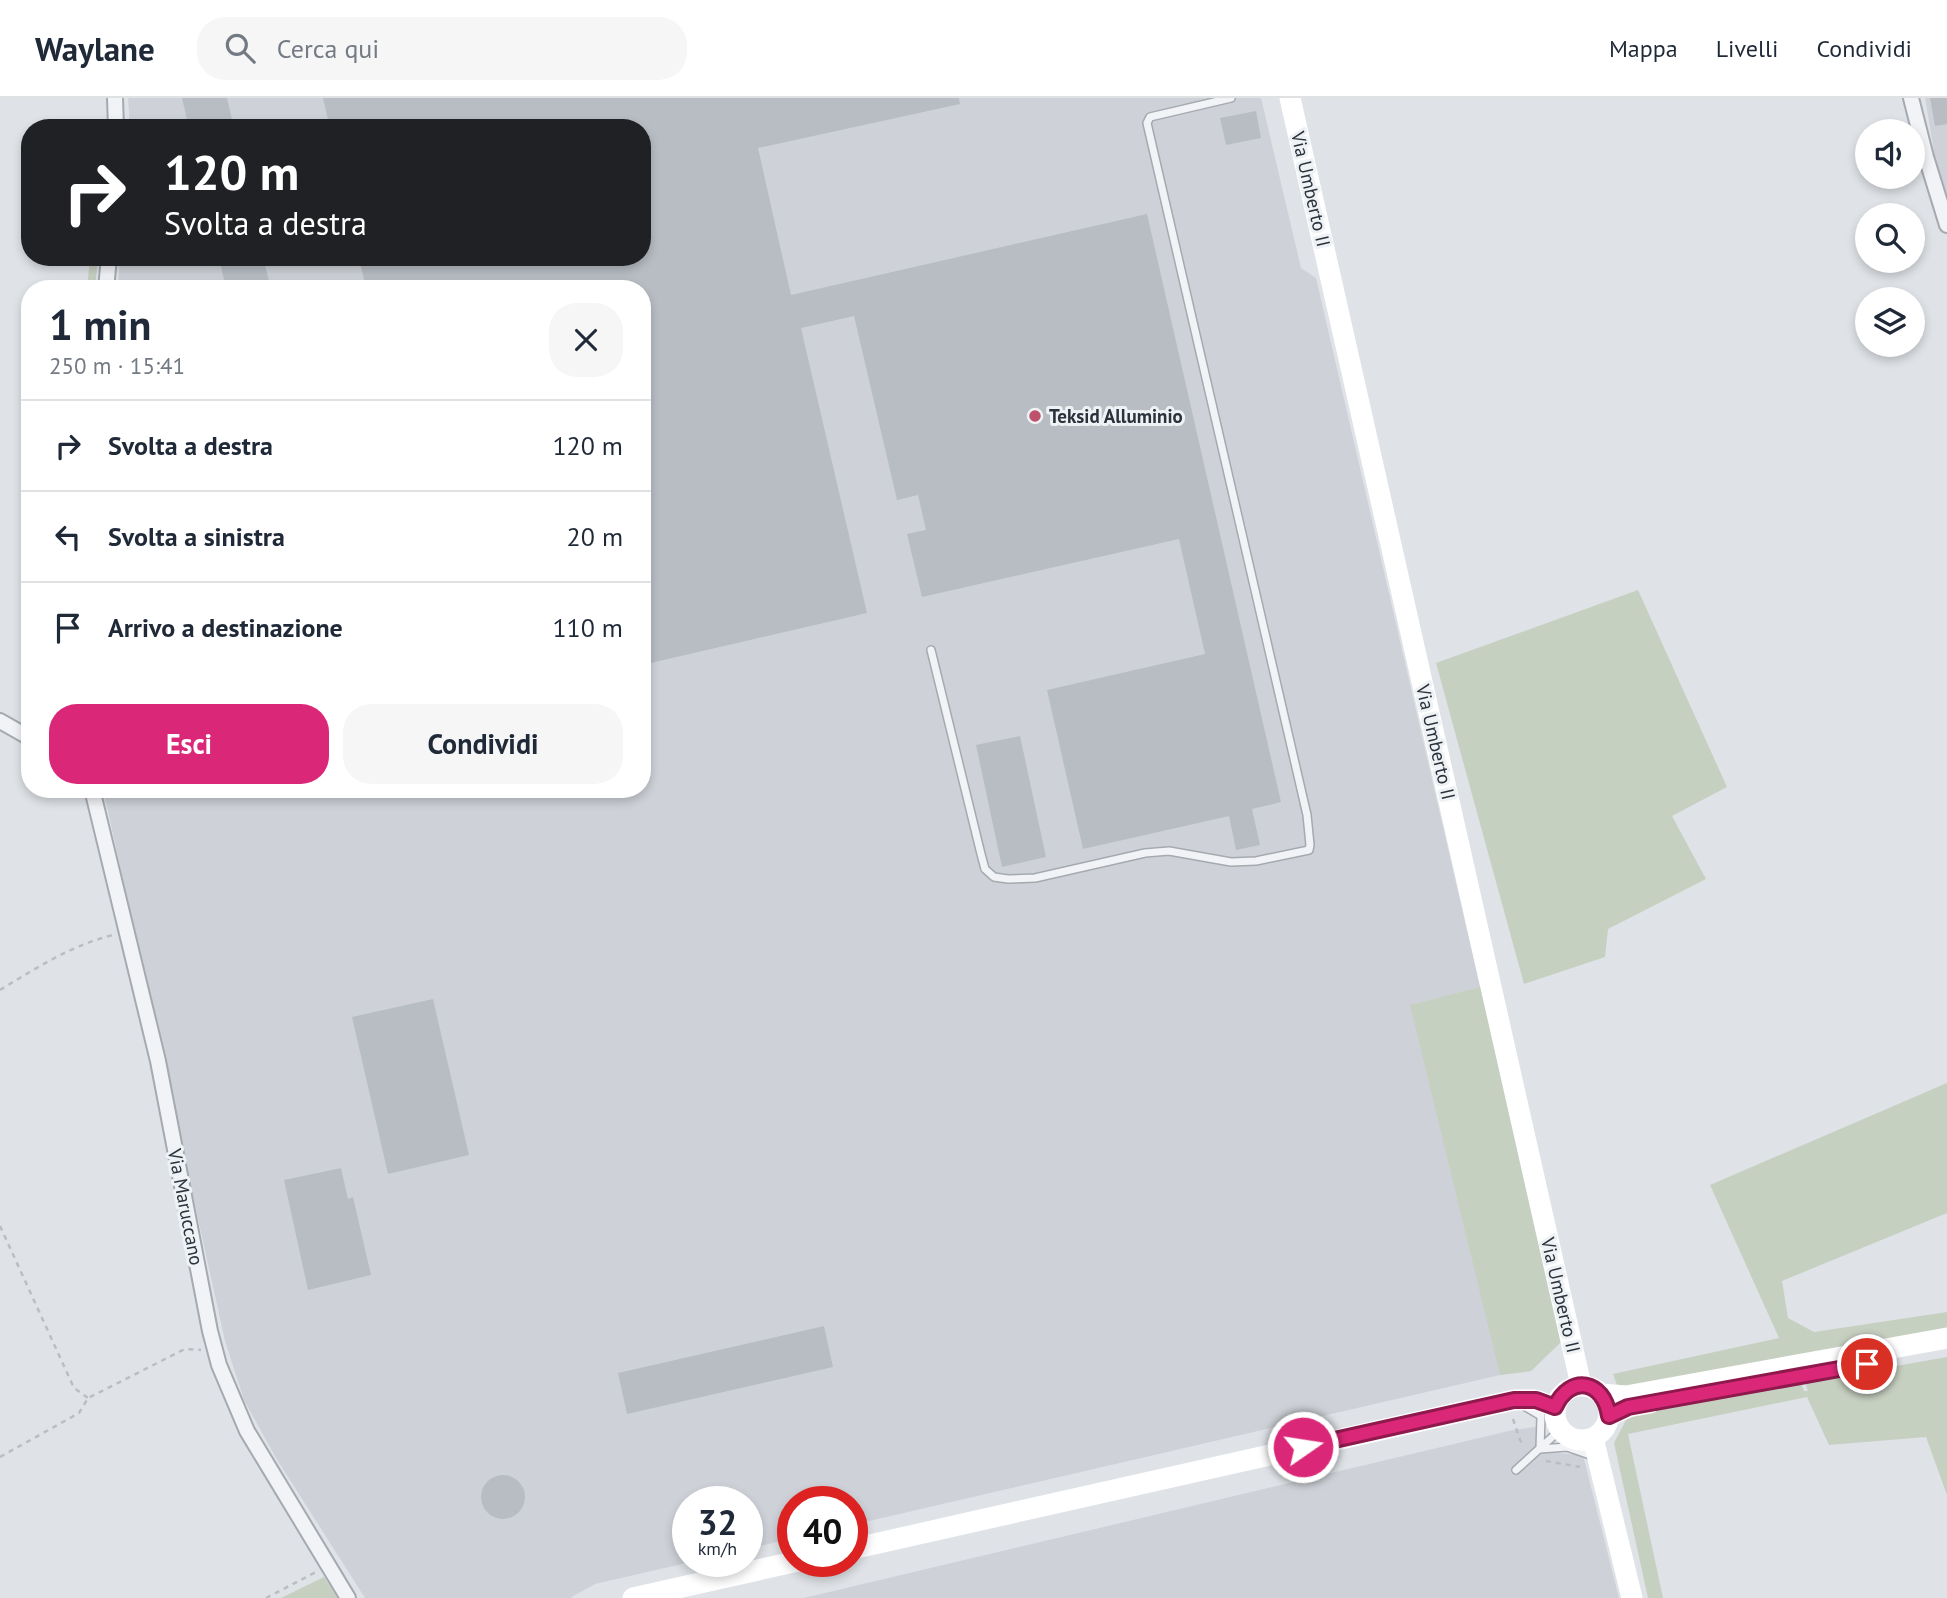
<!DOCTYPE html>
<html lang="it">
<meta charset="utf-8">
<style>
:root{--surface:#fff;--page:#f6f6f7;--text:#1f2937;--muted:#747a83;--line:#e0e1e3;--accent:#db2777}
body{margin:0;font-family:"PT Sans",sans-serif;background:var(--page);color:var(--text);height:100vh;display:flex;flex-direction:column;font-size:26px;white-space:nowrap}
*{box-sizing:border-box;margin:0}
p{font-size:23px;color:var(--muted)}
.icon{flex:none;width:38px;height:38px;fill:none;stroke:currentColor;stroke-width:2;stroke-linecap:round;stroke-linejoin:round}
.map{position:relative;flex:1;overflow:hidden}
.details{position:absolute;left:21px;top:182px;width:630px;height:518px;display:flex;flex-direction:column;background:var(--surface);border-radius:28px;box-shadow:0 4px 10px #0003}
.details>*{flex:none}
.banner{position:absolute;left:21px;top:21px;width:630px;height:147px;border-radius:28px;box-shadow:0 4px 10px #0003;background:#202124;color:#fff;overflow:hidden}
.tools{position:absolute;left:1855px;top:21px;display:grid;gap:14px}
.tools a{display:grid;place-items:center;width:70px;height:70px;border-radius:50%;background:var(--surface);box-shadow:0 4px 10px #0003;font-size:35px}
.speed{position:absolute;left:672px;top:1388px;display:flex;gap:14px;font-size:35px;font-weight:700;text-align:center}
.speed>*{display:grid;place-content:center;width:91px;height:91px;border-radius:50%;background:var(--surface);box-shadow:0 4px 10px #0003;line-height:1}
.speed small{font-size:18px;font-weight:400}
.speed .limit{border:10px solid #d22;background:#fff;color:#111}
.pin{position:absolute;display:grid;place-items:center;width:60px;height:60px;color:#fff;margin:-30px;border:4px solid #fff;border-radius:50%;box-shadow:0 2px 7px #0007}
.me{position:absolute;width:77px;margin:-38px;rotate:77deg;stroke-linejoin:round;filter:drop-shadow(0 0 5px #0008)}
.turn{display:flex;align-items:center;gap:24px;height:147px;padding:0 28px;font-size:32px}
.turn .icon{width:91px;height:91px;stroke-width:2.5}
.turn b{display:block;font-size:49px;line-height:60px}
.round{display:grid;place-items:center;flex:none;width:74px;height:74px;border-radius:28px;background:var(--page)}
.overview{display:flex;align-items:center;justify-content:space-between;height:119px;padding:0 28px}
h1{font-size:42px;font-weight:700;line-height:52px}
.primary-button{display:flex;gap:14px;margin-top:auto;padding:14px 28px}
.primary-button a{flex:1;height:80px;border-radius:28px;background:var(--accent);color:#fff;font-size:28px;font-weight:700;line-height:80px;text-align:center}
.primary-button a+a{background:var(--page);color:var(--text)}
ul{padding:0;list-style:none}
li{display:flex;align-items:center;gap:21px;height:91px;padding:0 28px;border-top:2px solid var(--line)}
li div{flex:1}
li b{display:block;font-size:26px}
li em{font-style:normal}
header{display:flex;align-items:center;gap:42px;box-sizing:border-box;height:98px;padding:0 35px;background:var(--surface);border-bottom:2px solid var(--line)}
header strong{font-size:33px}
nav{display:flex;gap:38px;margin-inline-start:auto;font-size:24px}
.search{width:490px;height:63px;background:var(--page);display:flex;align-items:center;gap:18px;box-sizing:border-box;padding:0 24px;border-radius:28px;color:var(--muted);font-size:26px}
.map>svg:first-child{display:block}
</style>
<header>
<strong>Waylane</strong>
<div class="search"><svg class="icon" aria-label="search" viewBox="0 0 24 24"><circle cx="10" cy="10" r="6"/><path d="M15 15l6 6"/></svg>Cerca qui</div>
<nav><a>Mappa</a><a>Livelli</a><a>Condividi</a></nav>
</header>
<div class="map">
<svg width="1947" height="1500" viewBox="0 0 1947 1500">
<rect width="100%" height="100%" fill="#dfe3e7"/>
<!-- built -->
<path fill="#ced2d8" d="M128,0h1133l40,170 15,10 246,1063 -31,30 -31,4 -648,150v-23h-59v36l-46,11v-47h-59v59h7l-100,23 -25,14h-205l-89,-140 -32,-58 -19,-59 -122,-552h539v-500h-524l2,-32h522v-129h-512z
M1925,0h22v106l-8,-23z
M1536,1329l20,26 27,2 36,143h-815l709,-168z"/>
<!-- green -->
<path fill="#c6d0c1" d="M90,159h8l-3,32h-8z
M1638,492l89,197 -55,29 34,63 -98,50 -3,28 -81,27 -88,-321z
M1481,889l81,354 -31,30 -31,4 -90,-370z
M1947,985v130l-165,68 6,37 26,14 133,-20v19l-312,57 -18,-3 -4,-11 166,-36 -69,-153z
M1947,1259v138l-21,-58 -97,8 -22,-48 -179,37 35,164h-15l-34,-155 12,-23 13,-6 162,-31 3,8h4l-3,-9z
M324,1479l14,21h-57z"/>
<!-- building -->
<path fill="#b7bdc3" d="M182,0h45l7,30h-45z
M323,0h636l1,6 -202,44 33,147 356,-81 134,588 -29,7 8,36 -24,5 -7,-34 -146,33 -36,-159 158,-36 -26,-115 -257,58 -15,-63 19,-4 -8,-35 -21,5 -43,-184 -53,12 66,285 -225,52v-376h-276l-7,-32h283v-129h-312z
M1930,0h17v26l-12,2z
M1256,13l5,27 -35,7 -6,-27z
M219,159h44l8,32h-45z
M1020,638l26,121 -44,10 -26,-122z
M433,901l36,156 -81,19 -36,-157z
M341,1070l7,31 5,-2 18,78 -63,15 -24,-110z
M824,1228l9,41 -206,47 -9,-41z
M481 1399a22 22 0 1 1 44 0a22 22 0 1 1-44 0Z"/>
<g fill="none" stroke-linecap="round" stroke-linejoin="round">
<!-- lane casing -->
<g stroke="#a5aab0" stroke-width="10">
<path id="lane" d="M931,552l50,204 4,15 9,8 14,2 27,-1 110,-25 24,-2 62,11 25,-1 53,-11 1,-5 -3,-30 -160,-692 3,-6 81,-19
M1524,1308l17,10 -1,33 27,-2 26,9
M1516,1372l44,-40"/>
</g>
<!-- street casing -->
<g stroke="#a5aab0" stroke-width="18">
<path id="street" d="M115,0l1,30
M1911,0l15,59 21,68
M106,191l3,-32
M0,623l30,17
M92,691l66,272 52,270 9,34 28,66 101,167"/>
</g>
<!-- path -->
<path stroke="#babdc2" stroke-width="2.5" stroke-dasharray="5 5" stroke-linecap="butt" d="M0,892c36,-22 72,-45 113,-55
M0,1128l74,162 14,10
M1513,1321l7,21 4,5
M0,1359l79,-44 9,-15 97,-49 16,1
M1546,1363l34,6
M812,1476l34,-8
M266,1500l50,-26"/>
<!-- lane -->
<use href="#lane" stroke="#f2f3f6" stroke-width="7"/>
<!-- street -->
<use href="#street" stroke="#f2f3f6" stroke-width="14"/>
<!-- secondary -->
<path stroke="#fff" stroke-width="21" d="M1290,0l291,1287
M1555 1315a27 27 0 1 1 54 0a27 27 0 1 1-54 0Z
M1601,1296l25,2 321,-58
M1609,1318l19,-9 22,-4
M1593,1340l39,160
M852,1451l662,-149h22l19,7
M633,1500l165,-37"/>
</g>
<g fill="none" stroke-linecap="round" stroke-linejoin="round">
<!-- route casing -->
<g stroke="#8e194d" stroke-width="18">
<path id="route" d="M1303,1349l211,-47h22l19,7c15,-33 49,-27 54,9l19,-9 239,-43"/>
</g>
<!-- route -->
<use href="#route" stroke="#db2777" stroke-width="12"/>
</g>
<!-- markers -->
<circle fill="#be526d" stroke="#eff2f5" stroke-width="2.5" cx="1035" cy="318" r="7"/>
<g text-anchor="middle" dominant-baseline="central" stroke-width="6" stroke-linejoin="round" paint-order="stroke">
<!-- street labels -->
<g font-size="19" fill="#2a323c" stroke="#eff2f5">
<text transform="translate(1311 91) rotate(77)">Via Umberto II</text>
<text transform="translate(1436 644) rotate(77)">Via Umberto II</text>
<text transform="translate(186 1109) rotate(79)">Via Maruccano</text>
<text transform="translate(1561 1197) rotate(77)">Via Umberto II</text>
</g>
<!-- poi labels -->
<g font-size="19" font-weight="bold" fill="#2a323c" stroke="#eff2f5" text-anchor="start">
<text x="1049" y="318">Teksid Alluminio</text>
</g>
</g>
</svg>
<div class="tools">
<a><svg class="icon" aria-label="sound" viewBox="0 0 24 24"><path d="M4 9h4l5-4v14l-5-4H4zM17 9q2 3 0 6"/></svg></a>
<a><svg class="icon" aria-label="search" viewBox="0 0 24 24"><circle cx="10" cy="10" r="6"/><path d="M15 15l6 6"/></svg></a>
<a><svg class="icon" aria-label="layers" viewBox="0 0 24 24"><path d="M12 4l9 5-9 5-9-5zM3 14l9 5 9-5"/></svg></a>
</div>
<div class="speed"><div>32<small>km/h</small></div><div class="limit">40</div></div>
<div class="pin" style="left:1867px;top:1266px;background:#d93025"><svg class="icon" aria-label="arrive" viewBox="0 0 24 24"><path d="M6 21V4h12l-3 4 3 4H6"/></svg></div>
<svg class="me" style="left:1303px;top:1349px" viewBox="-20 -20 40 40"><circle r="17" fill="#db2777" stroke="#fff" stroke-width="3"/><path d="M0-11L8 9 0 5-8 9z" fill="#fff"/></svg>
<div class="banner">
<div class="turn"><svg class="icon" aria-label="right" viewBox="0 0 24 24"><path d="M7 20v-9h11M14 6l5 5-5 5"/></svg><div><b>120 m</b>Svolta a destra</div></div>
</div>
<section class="details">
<div class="overview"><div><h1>1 min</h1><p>250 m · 15:41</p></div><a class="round"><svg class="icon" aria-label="close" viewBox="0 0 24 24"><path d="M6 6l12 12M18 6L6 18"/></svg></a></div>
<ul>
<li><svg class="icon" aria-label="right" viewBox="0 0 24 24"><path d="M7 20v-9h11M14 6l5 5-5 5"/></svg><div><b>Svolta a destra</b></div><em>120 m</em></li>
<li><svg class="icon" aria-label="left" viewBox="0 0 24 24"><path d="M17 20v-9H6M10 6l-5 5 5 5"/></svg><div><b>Svolta a sinistra</b></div><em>20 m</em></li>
<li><svg class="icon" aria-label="arrive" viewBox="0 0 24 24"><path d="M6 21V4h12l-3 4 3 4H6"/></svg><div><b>Arrivo a destinazione</b></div><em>110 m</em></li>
</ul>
<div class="primary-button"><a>Esci</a><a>Condividi</a></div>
</section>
</div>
